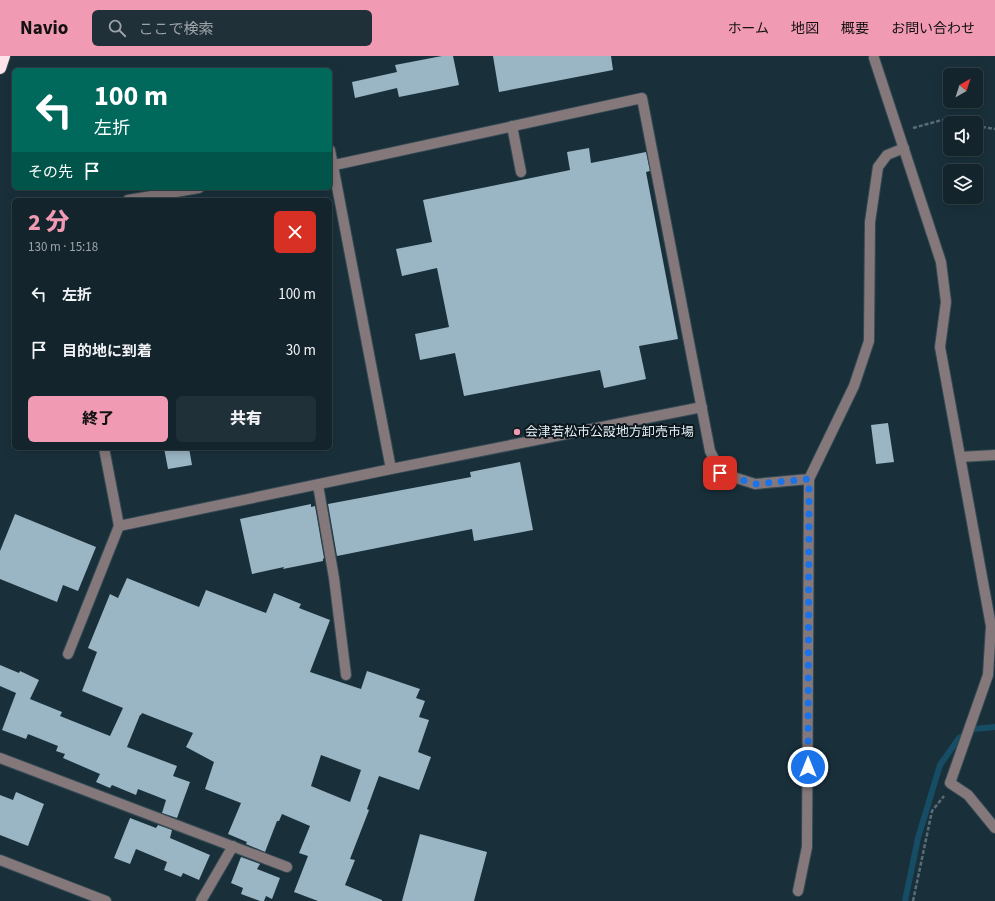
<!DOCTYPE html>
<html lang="ja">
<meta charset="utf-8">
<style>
:root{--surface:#13242c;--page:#203038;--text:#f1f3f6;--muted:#9da4a9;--line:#324148;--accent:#f19ab3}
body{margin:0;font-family:"Source Sans 3","Noto Sans JP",sans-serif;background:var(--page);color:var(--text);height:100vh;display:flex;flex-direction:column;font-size:15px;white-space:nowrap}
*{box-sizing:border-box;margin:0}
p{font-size:13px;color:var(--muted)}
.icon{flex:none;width:22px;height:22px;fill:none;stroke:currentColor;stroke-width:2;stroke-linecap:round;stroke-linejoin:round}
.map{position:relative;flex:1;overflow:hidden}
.panel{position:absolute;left:12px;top:142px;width:320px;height:252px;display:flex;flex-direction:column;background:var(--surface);border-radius:6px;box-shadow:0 2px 10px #0003,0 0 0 1px var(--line)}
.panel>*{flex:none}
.guide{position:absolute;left:12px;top:12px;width:320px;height:122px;border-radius:6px;box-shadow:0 2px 10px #0003,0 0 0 1px var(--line);background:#00695c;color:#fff;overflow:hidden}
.needle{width:26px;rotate:39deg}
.buttons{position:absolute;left:943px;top:12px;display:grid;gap:8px}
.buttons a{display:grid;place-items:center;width:40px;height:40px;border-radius:6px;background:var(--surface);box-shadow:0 2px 10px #0003,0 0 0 1px var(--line);font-size:20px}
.pin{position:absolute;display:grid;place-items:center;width:34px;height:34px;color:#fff;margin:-17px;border-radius:8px;box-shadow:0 2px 6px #0006}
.me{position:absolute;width:44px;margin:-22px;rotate:0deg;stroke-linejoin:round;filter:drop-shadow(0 0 3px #0008)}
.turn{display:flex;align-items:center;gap:14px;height:84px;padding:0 16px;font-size:18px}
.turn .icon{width:52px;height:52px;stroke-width:2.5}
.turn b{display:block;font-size:28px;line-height:34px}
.then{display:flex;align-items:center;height:38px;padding:0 16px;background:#0003;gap:8px;font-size:15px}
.round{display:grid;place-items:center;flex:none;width:42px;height:42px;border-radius:6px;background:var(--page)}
.overview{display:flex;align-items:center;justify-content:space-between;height:68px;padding:0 16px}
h1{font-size:24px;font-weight:800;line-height:30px;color:var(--accent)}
.button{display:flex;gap:8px;margin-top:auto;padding:8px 16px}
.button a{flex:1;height:46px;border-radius:6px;background:var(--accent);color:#111;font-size:16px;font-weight:800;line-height:46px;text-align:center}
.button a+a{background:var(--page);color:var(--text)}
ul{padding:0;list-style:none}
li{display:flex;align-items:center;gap:12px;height:56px;padding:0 16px}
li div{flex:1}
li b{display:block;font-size:15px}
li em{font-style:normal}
header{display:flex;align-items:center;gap:24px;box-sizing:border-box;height:56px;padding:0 20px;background:var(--accent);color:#111}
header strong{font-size:19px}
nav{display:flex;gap:22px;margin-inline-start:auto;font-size:14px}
.search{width:280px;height:36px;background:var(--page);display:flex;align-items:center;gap:10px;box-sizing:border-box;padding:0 14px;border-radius:6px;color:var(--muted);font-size:15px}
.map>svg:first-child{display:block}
</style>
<header>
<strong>Navio</strong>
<div class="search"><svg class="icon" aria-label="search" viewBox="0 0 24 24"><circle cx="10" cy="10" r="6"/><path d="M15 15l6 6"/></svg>ここで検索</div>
<nav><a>ホーム</a><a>地図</a><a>概要</a><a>お問い合わせ</a></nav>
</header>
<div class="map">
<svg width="995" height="845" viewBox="0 0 995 845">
<rect width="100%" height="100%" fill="#19303b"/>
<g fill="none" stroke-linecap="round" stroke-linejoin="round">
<!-- stream -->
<path stroke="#174d64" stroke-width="6" d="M905,845l13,-63 22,-73 19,-27 15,-9 21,-2"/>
</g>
<!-- building -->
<path fill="#9ab5c4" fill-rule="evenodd" d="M442,0h11l6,29 -60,12 -2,-9 -42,10 -3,-16 45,-10 -2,-7z
M493,0h118l2,14 -114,22z
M589,92l2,15 55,-11 4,19 -4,1 32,167 -39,7 7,33 -42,9 -4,-18 -136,26 -9,-43 -35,7 -5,-26 34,-7 -12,-59 -35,8 -6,-27 36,-7 -9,-42 147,-30 -3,-18z
M888,367l6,39 -18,2 -5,-39z
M164,392h25l3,17 -24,4z
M520,406l13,68 -59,11 -2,-12 -135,27 -9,-52 143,-27 -1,-5z
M311,448v3l4,-1 9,52 -1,1v2l-40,8 1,-2 -32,7 -12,-55z
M15,458l81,33 -18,44 -15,-6 -6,17 -57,-23v-28z
M127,522l72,29 7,-17 60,23 8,-20 27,11 -2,4 31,12 -20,52 51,17 6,-18 53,18 -4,9 9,3 -6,16 10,3 -11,32 13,5 -12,33 -40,-14 -12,33 2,1 -19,49 5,1 -10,25 37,15v1h-64l-24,-9 14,-36 -9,-3 11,-27 -28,-12 -3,7h-2l-12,31 -19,-8 1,-2 -19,-8 13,-31 -36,-14 9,-27 -28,-15 7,-14 -51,-20 -1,2h-1l-13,32 50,19 -4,10 17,6 -13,36 -15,-5 4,-13 -28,-11 -2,6 -24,-10 -2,3 -14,-6 4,-8 -37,-16 2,-4 -9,-3 2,-5 -30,-12 -2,5 -24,-9 14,-37 -16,-7v-21l19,8 1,-2 19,9 -9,19 32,13 -2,4 50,20 13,-28 -41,-17 15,-39 -9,-4 22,-54 8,4zM321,699l40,15 -11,32 -39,-16z
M16,736l28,12 -16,42 -28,-11v-40l13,5z
M130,762l26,10 2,-3 14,5 -2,8 40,17 -11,25 -16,-7 -2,4 -17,-7 3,-8 -31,-13 -6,15 -16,-6z
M420,778l67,18 -13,49h-72z
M241,801l19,7 -3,5 23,9 -8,21 -6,-3 -2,5h-4l-19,-7 2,-6 -12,-5z"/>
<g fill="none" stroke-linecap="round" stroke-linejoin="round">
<!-- minor casing -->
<g stroke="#354b55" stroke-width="12">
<path id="minor" d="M874,2l67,204 5,40 -6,45 51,279 -3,49 -38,108 18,12 27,33
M512,70l9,46
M330,94l61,319
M330,110l312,-68 68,353 11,22 34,11 54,-5
M128,144l71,-12
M960,401l35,-2
M318,429l16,93 12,97
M119,470l272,-57 311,-62
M68,598l51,-128 -15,-78
M0,702l287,109
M0,804l106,41
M798,835l9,-44 2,-368 45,-93 15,-45 1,-119 8,-55 9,-12 17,-7
M201,845l32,-55"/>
</g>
<!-- highway casing -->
<g stroke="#354b55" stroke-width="14">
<path id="highway" d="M0,12l4,-12"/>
</g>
<!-- path -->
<path stroke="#596d77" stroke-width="2.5" stroke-dasharray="4 2" stroke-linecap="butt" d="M976,70l19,3
M913,72l29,-8 18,3
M913,845l19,-90 12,-15"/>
<!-- minor -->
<use href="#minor" stroke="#85787b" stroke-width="10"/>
<!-- highway -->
<use href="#highway" stroke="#fde4ea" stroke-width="12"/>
</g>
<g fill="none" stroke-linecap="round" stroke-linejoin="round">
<!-- route -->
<path stroke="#1a73e8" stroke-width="7" stroke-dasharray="0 12.6" d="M720,417l35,11 54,-5 -1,288"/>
</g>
<!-- markers -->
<circle fill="#f19ab3" stroke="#0c161c" stroke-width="1.5" cx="517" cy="376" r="4"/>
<g text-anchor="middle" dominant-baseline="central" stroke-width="4" stroke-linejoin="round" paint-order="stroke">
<!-- poi labels -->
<g font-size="13" fill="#e0eef5" stroke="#0c161c" text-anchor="start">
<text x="525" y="376">会津若松市公設地方卸売市場</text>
</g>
</g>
</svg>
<div class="buttons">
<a><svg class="needle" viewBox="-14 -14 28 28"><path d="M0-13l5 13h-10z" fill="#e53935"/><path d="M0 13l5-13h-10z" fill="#9da4a9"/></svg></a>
<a><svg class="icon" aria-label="sound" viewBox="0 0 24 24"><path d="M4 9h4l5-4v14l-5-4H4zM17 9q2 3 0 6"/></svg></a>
<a><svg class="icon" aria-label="layers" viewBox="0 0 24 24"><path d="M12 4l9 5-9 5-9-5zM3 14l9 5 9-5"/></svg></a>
</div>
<div class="pin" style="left:720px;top:417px;background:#d93025"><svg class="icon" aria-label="arrive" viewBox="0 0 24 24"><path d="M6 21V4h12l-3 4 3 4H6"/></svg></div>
<svg class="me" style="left:808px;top:711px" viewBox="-20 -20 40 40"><circle r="17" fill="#1a73e8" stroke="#fff" stroke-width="3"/><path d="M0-11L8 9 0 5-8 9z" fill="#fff"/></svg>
<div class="guide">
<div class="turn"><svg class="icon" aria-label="left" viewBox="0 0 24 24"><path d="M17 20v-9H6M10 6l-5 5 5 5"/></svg><div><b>100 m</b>左折</div></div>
<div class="then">その先<svg class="icon" aria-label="arrive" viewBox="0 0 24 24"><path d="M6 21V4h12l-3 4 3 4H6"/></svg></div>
</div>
<section class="panel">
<div class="overview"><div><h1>2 分</h1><p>130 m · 15:18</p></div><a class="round" style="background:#d93025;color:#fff"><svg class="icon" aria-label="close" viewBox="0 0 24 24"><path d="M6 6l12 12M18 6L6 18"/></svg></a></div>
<ul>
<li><svg class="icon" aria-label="left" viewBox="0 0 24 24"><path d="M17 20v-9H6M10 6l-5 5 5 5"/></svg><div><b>左折</b></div><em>100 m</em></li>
<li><svg class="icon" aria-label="arrive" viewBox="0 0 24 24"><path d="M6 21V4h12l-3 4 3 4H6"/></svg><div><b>目的地に到着</b></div><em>30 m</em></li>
</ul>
<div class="button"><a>終了</a><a>共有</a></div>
</section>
</div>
